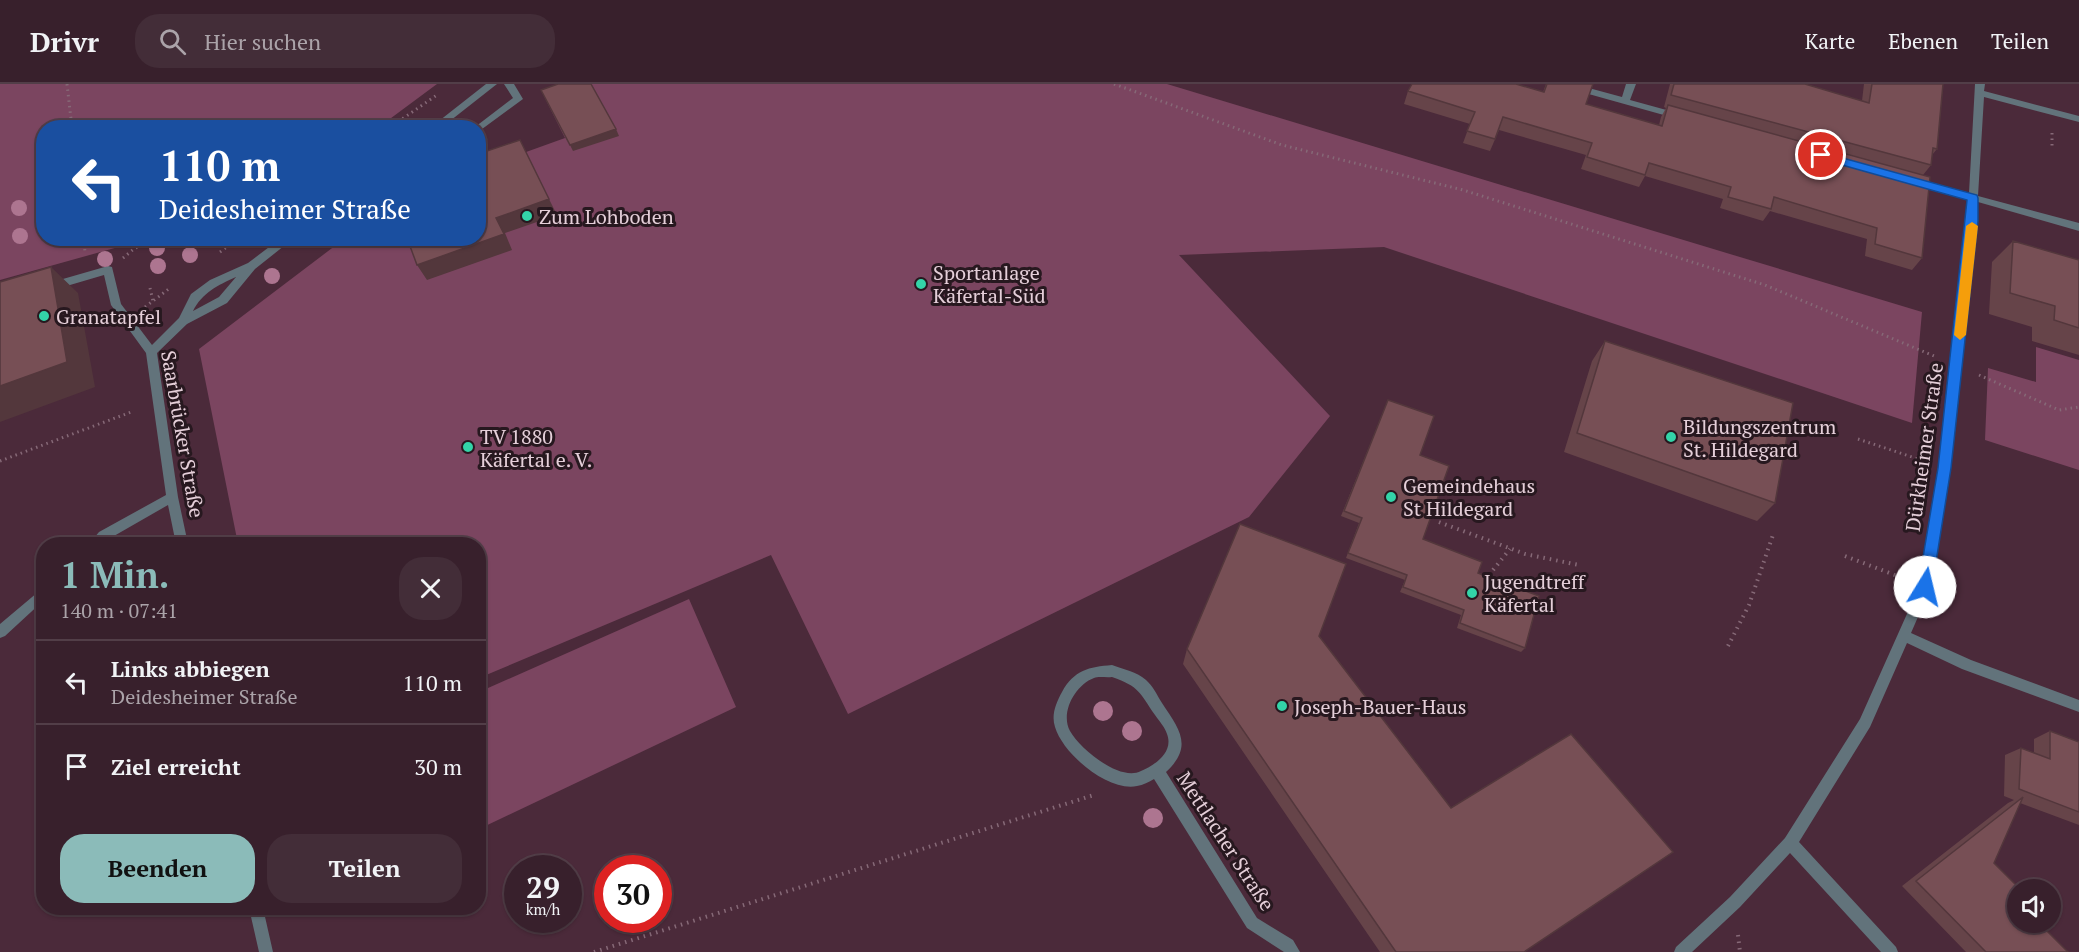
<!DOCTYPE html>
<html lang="de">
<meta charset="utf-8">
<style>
:root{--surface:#38202c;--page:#432d38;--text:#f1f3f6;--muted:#aba3a9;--line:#523e48;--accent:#8bbbb9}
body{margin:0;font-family:"PT Serif",serif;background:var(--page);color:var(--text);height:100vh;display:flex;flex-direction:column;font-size:22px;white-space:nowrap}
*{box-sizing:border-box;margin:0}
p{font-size:20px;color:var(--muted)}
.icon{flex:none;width:33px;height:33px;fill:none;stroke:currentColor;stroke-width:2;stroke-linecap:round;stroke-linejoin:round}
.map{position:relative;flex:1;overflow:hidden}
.side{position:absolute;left:36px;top:453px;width:450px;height:378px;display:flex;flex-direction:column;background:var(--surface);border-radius:24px;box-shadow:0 2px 4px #0004,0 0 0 2px var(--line)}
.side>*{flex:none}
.banner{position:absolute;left:36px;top:36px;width:450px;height:126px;border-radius:24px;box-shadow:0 2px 4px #0004,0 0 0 2px var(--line);background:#1a4fa0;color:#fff;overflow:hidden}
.fabs{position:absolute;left:2007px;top:795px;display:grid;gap:12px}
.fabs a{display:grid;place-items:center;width:54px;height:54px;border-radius:50%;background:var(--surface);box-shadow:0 2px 4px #0004,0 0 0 2px var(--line);font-size:30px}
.speed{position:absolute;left:504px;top:771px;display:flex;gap:12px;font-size:30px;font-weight:700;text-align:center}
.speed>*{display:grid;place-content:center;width:78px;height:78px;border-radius:50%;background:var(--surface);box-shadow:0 2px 4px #0004,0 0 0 2px var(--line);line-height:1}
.speed small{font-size:15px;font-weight:400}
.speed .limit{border:9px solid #d22;background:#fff;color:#111}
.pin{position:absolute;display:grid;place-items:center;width:51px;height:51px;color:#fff;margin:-26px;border:3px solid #fff;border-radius:50%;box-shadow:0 2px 6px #0007}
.me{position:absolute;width:66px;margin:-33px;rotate:9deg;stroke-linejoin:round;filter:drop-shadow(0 0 4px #0008)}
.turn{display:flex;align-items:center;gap:21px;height:126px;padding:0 24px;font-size:27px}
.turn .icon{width:78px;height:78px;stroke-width:2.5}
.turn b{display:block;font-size:42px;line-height:51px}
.round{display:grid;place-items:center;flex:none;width:63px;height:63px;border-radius:24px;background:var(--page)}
.overview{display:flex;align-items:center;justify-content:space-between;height:102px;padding:0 24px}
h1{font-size:36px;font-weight:700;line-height:45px;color:var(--accent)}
.action{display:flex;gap:12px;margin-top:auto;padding:12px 24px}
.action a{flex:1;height:69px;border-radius:24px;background:var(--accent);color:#111;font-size:24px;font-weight:700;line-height:69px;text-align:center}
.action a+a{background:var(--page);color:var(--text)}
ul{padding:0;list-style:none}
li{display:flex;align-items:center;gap:18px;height:84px;padding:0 24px;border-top:2px solid var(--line)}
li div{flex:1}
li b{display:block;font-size:22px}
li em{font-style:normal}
header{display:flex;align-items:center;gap:36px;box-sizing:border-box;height:84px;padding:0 30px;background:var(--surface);border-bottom:2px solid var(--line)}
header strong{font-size:28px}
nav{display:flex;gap:33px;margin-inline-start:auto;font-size:21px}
.search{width:420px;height:54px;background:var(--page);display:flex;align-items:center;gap:15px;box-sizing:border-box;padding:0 21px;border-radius:24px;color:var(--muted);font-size:22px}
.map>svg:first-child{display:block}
</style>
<header>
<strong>Drivr</strong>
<div class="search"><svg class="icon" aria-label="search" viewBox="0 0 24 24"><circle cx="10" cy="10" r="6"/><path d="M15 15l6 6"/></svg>Hier suchen</div>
<nav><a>Karte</a><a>Ebenen</a><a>Teilen</a></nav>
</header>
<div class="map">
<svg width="2079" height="868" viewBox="0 0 2079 868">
<rect width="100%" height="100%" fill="#4b2a3a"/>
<!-- green -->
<path fill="#7b4560" d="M0,0h437l-58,43 -335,1v110l103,1 -147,41z
M581,0h586l755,228 -10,111 -528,-176 -205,8 151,161 -81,101 -401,197 -77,-159 -292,123 -1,-134h-240l-39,-195 145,-110 134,-1 1,-69 86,-31 -21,-42z
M2036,263l43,13v110l-94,-30 3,-72 48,14z
M689,515l47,108 -257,122v-137z"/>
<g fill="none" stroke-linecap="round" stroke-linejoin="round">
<!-- path-far1 -->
<path stroke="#866977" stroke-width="3" stroke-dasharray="1.5 4" stroke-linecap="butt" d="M67,0l5,44
M1114,0l168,61 181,45 302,95 169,71
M389,44l48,-33
M2052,49v15
M84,154l1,15
M220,168l19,-14
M123,174l12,-10 32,-10
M150,204l3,13
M145,223l25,-19
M1979,291l80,35 20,-3
M1858,355l63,21
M0,377l134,-50"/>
<!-- path -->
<path stroke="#866977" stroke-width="4" stroke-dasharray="1.5 5" stroke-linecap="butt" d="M1439,438l86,32 54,11
M1845,472l55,21
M1489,491l21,-26
M1728,562l21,-41 25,-73
M1738,851l2,17
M594,868l500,-157"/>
<!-- lane -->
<path fill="#62737b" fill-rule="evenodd" d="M504,0h10l9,15 -45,33v-4l-3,-1 38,-29z"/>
<!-- street -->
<path fill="#62737b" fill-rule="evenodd" d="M486,0h11l-56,44h-11z
M1558,0h16l48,13 4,-13h10l-6,16 51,14 2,2 -5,3 -118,-33z
M1975,0h10l-1,7 95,25v6l-95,-25 -6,99 101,27v8l-101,-29 -16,164 -12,102 -19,119 -20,46 60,27 108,40v12l-117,-43 -55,-26 -37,84 -71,115 97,105 2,5h-17l-91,-99 -50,54 -48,45h-18l2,-5 54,-50 55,-59 75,-119 59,-132 19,-119 14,-102 16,-166 -57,-17 -2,-2 5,-3 55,15z
M281,154h13l-39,31 -28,34 -40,21 -30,29 21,144 10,47h-12l-8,-39 -61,35 -5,4h-13l10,-12 67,-37 -20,-142 -35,-48 -7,-30 -51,15 -5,-4 1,-3 59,-17 4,1 9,37 31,41 27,-27 12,-24 19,-14 38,-17zM236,193l-17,20 -26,14c9,-18 25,-26 43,-34z
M44,503v13l-39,36 -5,2v-14z
M1112,581c11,4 25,7 34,15 7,6 11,15 16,23 17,26 32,43 4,69l91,146 36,22 7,12h-16l-37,-24 -93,-149c-5,3 -11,6 -17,7 -29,6 -74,-32 -82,-59 -4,-12 1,-24 7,-35 12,-22 27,-25 50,-27zM1112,593c28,10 27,15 43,38 4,6 10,12 12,19 7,18 -12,31 -26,37 -21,11 -61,-22 -71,-40 -10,-18 5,-46 24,-53 5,-2 12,0 18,-1z
M249,824h14l10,44h-14z"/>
</g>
<!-- trees -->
<g fill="#ad7590">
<circle cx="19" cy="124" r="8"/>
<circle cx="20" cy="152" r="8"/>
<circle cx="157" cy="164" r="8"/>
<circle cx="190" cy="171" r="8"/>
<circle cx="105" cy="175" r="8"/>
<circle cx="158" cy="182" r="8"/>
<circle cx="272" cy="192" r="8"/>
<circle cx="1103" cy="627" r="10"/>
<circle cx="1132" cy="647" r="10"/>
<circle cx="1153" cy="734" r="10"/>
</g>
<!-- wall -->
<path fill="#664449" d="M1546,0h47l-7,20 73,21 2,-8 5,-9 -2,-1 6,-23h135l57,17 2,-17h79l-6,65 -5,6 -1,10 -8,10 -1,83 -10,12 -47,-14 2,-17 -97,-28 -7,10 -43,-13 3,-9 -78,-23 -6,11 -58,-18 5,-14 -87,-25 -9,21 -27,-8 7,-19 -66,-20 4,-13 135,1z
M2013,157l66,19v95l-47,-14v-14l-43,-13 3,-52z
M1605,257l170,162 -18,18 -193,-69 28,-91z
M1388,316l32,55 3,84 55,34 47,75 -4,4 -64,-24 4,-13 -61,-23 5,-12 -59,-22 13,-35 -18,-7z
M1319,552l205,316h-144l-197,-288 4,-15z
M2050,647l29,11v83l-59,-22 -26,60 24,59 50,30h-102l-64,-66 106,-83 6,-3 -10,-4 1,-41 16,-7 13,5v-14z"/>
<!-- shaded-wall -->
<path fill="#53373c" d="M616,45l3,7 -46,15 -3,-6z
M549,115l8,16 -52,18 7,17 -85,30 -10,-15 79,-47z
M51,183l27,26 17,94 -95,35v-36z"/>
<!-- building -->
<path fill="#774f55" stroke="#53373c" stroke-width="1.5" d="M558,0h33l25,45 -46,16 -29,-55z
M1412,0h104l28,8 3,-8h46l-7,20 76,22 6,-21 262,72 -8,81 -47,-14 2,-16 -103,-31 -3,12 -43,-12 3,-10 -82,-24 -4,12 -58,-18 5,-14 -89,-26 -8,22 -28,-8 8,-19 -67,-21z
M1674,0h131l64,19 3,-19h71l-6,65 -4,-1 -2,17 -260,-70z
M520,56l29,59 -53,19 8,16 -87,31 -10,-27h71v-84z
M2013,157l66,19v68l-25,-8 1,-14 -45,-13z
M51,183l16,95 -67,24v-104z
M1605,257l188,62 -18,100 -198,-70z
M1388,316l46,16 -14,39 29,11 -26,73 59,23 -4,11 61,23 -14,52 -65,-25 4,-13 -61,-23 4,-12 -59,-22 14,-35 -18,-7z
M1240,440l106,40 -27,72 132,172 120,-74 102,118 -149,100h-128l-209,-303z
M2050,647l29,11v70l-60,-23 2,-41 29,11z
M2023,713l-29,66 27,27h-3v32h20l30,30h-82l-70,-71z"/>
<!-- route -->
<path fill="#1a73e8" stroke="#114b97" stroke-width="1.5" d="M1821,68l156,43 1,3v23l-27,247 -19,119 -7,6 -7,-6 20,-119 29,-268 -150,-42 -2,-3z"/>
<!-- slow -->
<path fill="#f59e0b" d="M1972,138l6,4 -12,109 -6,5 -6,-5 12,-109z"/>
<!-- markers -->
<g fill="#33d4a8" stroke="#27181f" stroke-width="2">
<circle cx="527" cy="132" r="6"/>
<circle cx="921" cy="200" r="6"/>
<circle cx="44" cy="232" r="6"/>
<circle cx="1671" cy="353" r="6"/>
<circle cx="468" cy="363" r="6"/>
<circle cx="1391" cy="413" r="6"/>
<circle cx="1472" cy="509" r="6"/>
<circle cx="1282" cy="622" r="6"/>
</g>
<g text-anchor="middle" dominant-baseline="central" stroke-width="6" stroke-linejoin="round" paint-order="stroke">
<!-- poi labels -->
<g font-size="20" fill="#e5cfd9" stroke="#27181f" text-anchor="start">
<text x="539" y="132">Zum Lohboden</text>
<text x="933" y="188">Sportanlage<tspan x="933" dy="23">Käfertal-Süd</tspan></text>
<text x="56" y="232">Granatapfel</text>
<text x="1683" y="342">Bildungszentrum<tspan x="1683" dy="23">St. Hildegard</tspan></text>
<text x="480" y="352">TV 1880<tspan x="480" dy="23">Käfertal e. V.</tspan></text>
<text x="1403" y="401">Gemeindehaus<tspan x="1403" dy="23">St Hildegard</tspan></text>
<text x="1484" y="497">Jugendtreff<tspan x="1484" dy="23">Käfertal</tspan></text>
<text x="1294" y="622">Joseph-Bauer-Haus</text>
</g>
<!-- street labels -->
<g font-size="20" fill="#e5cfd9" stroke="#27181f">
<text transform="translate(183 350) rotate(80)">Saarbrücker Straße</text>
<text transform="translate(1924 363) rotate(-82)">Dürkheimer Straße</text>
<text transform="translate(1226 757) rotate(57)">Mettlacher Straße</text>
</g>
</g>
</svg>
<div class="fabs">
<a><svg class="icon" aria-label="sound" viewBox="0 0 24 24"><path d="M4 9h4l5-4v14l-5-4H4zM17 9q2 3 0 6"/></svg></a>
</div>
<div class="speed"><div>29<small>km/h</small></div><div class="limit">30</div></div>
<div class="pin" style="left:1821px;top:71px;background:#d93025"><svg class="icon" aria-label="arrive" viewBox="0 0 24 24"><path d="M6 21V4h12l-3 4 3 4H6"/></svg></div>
<svg class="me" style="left:1925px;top:503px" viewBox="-20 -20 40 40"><circle r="19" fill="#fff"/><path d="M0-13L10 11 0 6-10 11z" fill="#1a73e8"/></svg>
<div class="banner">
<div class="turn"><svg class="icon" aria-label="left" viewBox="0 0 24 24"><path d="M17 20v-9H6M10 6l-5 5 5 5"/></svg><div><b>110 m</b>Deidesheimer Straße</div></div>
</div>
<section class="side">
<div class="overview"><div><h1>1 Min.</h1><p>140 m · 07:41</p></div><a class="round"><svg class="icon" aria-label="close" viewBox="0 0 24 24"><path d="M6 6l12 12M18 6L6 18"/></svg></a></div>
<ul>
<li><svg class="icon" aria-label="left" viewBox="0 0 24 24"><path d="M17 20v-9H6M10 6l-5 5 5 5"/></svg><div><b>Links abbiegen</b><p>Deidesheimer Straße</p></div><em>110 m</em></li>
<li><svg class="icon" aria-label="arrive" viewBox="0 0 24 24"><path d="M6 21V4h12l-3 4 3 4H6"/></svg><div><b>Ziel erreicht</b></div><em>30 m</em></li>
</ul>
<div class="action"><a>Beenden</a><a>Teilen</a></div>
</section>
</div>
